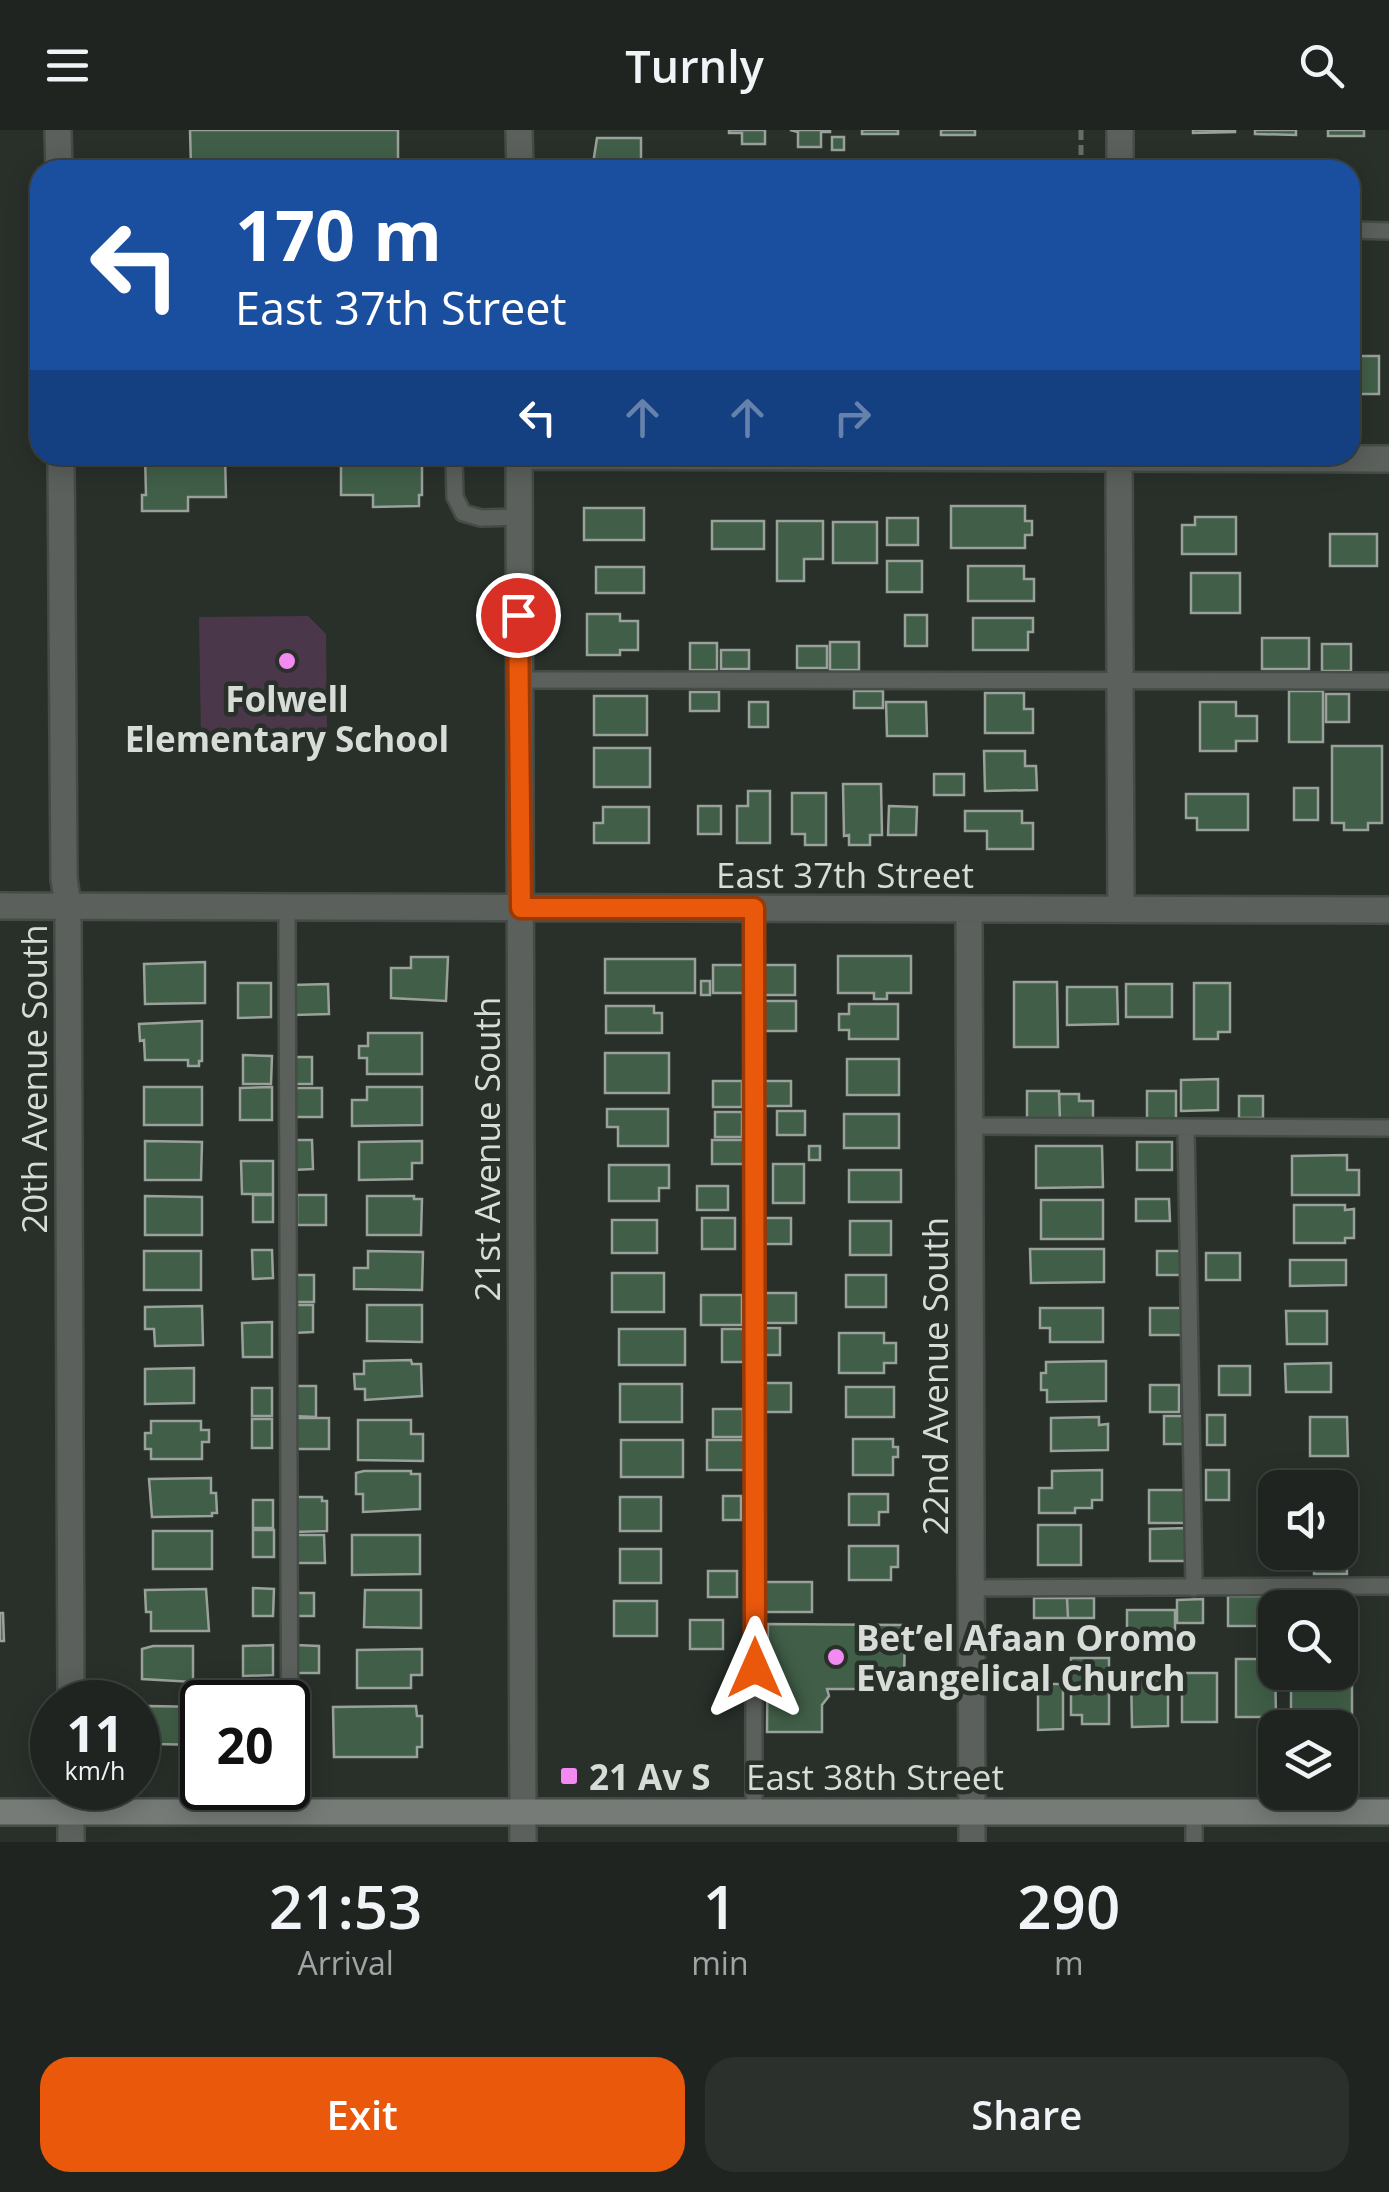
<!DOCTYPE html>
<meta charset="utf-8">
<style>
:root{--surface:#1f2420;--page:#2c302d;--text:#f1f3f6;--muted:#a1a4a5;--line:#3c413e;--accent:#ea580c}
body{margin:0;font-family:"Open Sans",sans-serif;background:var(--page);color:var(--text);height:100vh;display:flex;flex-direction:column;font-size:38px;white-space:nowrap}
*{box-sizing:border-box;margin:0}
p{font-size:32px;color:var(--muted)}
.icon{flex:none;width:55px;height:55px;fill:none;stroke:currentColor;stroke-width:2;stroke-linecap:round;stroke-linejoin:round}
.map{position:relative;height:1712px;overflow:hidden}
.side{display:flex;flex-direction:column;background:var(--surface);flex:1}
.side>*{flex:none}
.hud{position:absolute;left:30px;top:30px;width:1330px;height:305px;border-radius:30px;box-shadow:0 5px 25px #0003,0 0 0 2px var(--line);background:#1a4fa0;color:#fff;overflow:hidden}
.fabs{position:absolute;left:1258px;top:1340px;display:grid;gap:20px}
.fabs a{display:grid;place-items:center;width:100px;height:100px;border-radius:20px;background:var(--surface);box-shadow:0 5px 25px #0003,0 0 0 2px var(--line);font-size:50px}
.speed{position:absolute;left:30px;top:1550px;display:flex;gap:20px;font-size:50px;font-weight:700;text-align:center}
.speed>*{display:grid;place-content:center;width:130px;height:130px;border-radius:50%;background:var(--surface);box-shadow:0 5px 25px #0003,0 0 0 2px var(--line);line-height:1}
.speed small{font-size:25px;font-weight:400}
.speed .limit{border:5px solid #111;border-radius:15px;background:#fff;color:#111}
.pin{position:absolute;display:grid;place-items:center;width:85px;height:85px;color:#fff;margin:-42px;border:5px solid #fff;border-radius:50%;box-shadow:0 2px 10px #0007}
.me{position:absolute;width:110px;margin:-55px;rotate:0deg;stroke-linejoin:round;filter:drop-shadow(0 0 8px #0008)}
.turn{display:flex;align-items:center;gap:35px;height:210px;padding:0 40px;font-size:45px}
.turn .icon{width:130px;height:130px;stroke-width:2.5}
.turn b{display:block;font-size:70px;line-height:85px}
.lanes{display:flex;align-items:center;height:95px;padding:0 40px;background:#0003;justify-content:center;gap:50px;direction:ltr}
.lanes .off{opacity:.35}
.eta{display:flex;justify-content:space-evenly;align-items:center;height:170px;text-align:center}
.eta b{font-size:60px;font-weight:600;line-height:70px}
.primary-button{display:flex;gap:20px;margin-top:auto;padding:20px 40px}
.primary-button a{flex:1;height:115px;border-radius:30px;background:var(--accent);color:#fff;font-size:40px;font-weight:600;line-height:115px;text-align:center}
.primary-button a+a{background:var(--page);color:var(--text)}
header{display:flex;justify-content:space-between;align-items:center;height:130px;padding:0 40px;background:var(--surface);font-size:45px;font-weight:600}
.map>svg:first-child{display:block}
</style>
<header><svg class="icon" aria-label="menu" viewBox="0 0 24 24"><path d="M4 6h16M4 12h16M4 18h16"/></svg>Turnly<svg class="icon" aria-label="search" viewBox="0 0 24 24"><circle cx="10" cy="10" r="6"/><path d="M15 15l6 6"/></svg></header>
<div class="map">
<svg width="1389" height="1712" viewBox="0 0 1389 1712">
<rect width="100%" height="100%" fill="#29302a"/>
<!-- green -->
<path fill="#4b374a" d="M308,486l18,18 1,106 -126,-1 -2,-122z"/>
<!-- building -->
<path fill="#415f48" stroke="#99a19a" stroke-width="2.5" d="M190,0h208v40h-220l13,-3z
M729,0h36v14h-23v-11h-13z
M790,0h40v2h-9v15h-23v-15z
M862,0h36v4h-36z
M941,0h34v5h-34z
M1193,0h42v2l-42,1z
M1255,0h41v5l-41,-1z
M1328,0h36v6h-36z
M832,7h12v13h-12z
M597,8h44v32h-49z
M1350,128h3v32h-3z
M1350,226h29v38h-29z
M145,325h80l1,42h-38v14h-46v-16h4z
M341,325h81v40h-3v11l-46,1v-12h-32z
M951,376h74v15h7v14h-7v13h-74z
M584,378h60v32h-60z
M1195,387h41v37h-54v-29h13z
M887,388h31v27h-31z
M712,391h52v28h-52z
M777,391h46v38h-19v22h-27z
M833,392h44v41h-44z
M1330,404h47v32h-47z
M887,431h35v31h-35z
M968,436h56v13h10v22h-66z
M596,437h48v26h-48z
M1191,443h49v40h-49z
M587,484h33v7h18v29h-18v5h-33z
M905,485h22v31h-22z
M973,488h60v14h-5v18h-55z
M1262,508h47v31h-47z
M830,512h29v28h-29z
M690,513h27v27h-27z
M1322,514h29v27h-29z
M797,516h30v22h-30z
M721,520h28v19h-28z
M854,561h29v17h-29z
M1289,561h34v51h-34z
M690,562h29v19h-29z
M985,563h39v16h9v24h-48z
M1326,564h23v28h-23z
M594,566h53v39h-53z
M749,572h19v25h-19z
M886,572h40l1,34h-40z
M1200,572h36v14h21v25h-21v10h-36z
M1332,616h50v77h-14v7h-24v-7h-12z
M594,618h56v39h-56z
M984,621h41v15h11l1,24 -52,1z
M934,644h30v21h-30z
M843,654h38l1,51h-12v10h-21v-10l-5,1z
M1294,658h24v32h-24z
M748,661h22v52h-33v-37h11z
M792,663h34v52h-21v-11h-13z
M1186,664h62v36h-51v-12h-11z
M698,676h23v28h-23z
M889,676l28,1 -1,28h-28z
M603,677h46v36h-55v-20h9z
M965,681h57v12h11v26h-46v-18h-22z
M838,826h73v37h-24v6h-13v-6h-36z
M411,827h37l-2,44 -55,-3v-30h20z
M605,829h90v34h-90z
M205,832v41l-60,1 -1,-40z
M713,835h31v28h-31z
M763,835h32v30h-32z
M701,851h9v14h-9z
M1014,852h43l1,65h-44z
M238,853h33v34l-33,1z
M1194,853h36v49h-12v7h-24z
M328,854l1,30 -35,1 -1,-30z
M1126,854h46v33h-46z
M1067,857h50l1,37 -51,1z
M763,871h33v30h-33z
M849,874h49v35h-49v-9h-10v-16h10z
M606,876h48v7h8v20h-56z
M202,891v40h-3v5h-11v-6h-43l-1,-20 -4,1 -1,-17z
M368,903h54v41h-55v-16h-8v-12h9z
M605,923h64v40h-64z
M243,925l29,1 -1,28h-28z
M294,927h18v27h-18z
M847,929h52v36h-52z
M1218,949v31l-37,1v-31z
M713,951h29v26h-29z
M763,951h28v25h-28z
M144,957h58v38h-58z
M272,957v33h-32v-32z
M367,957h55v38l-70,1v-26h15z
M294,958h28v29h-28z
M1027,961h32l1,29h-33z
M1147,961h29v29h-29z
M1059,964h20v7h14v19h-33z
M1239,966h24v22h-24z
M607,979h61v37h-50v-19h-11z
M777,981h28v24h-28z
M715,982h27v25h-27z
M844,984h55v34h-55z
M292,1010h20l1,29 -20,1z
M712,1010h32v24h-32z
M145,1011l57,1 -1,38h-56z
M422,1011v22h-10v16l-53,1v-38z
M1137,1012h35v28h-35z
M809,1016h11v14h-11z
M1036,1016h66l1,41 -67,1z
M1347,1025v15h12v25h-67v-39z
M241,1031h32v33h-31z
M773,1034h31v39h-31z
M609,1035h60v23h-10v13h-50z
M849,1040h52v32h-52z
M697,1056h31v24h-31z
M253,1065h20v27h-20z
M297,1065h29v30h-29z
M145,1066l57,1v38h-57z
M367,1066h47v3h8l-1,36h-54z
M1136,1069h33l1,22h-34z
M1041,1070h62v39h-62z
M1294,1075h51v5l9,-1v29h-9v5h-51z
M702,1088h33v31h-33z
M764,1088h27v26h-27z
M612,1090h45v33h-45z
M850,1091h41v34h-41z
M1030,1119h74v33l-73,1z
M252,1120h20l1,28 -20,1z
M144,1121h57v39h-57z
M368,1121l55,1 -1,38 -68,-1v-21h14z
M1157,1121h28v24h-28z
M1206,1123h34v27h-34z
M1290,1130h56v25l-56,1z
M612,1143h52v39h-52z
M294,1145h20v27h-20z
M846,1145h40v32h-40z
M764,1163h32v30h-32z
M701,1165h41v30h-41z
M294,1175h19v27l-19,1z
M367,1175h55v37l-55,-1z
M202,1176l1,39 -48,1 -1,-17h-9v-22z
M1040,1178h63v34h-53v-14h-10z
M1150,1178h36v27h-36z
M1286,1181h41v33h-40z
M272,1192v35h-29l-1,-34z
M762,1198h18v27h-18z
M619,1199h66v36h-66z
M722,1199h22v33h-22z
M839,1203h45v10h12v20h-12v10h-45z
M411,1230l1,4h9l1,32 -57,4v-11h-10l-1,-15h10v-13z
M1106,1231v40l-59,1v-12h-6v-17h5v-11z
M1331,1233v29h-45l-1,-28z
M1219,1236h31v29h-31z
M194,1238v35l-49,1v-35z
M763,1253h28v29h-28z
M620,1254h62v38h-62z
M1150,1255h29v27h-29z
M293,1256h23v31l-23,-1z
M846,1257h48v30h-48z
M252,1258h20v28h-20z
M713,1279h30v28h-30z
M1207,1285h18v30h-18z
M1164,1286h21v28h-21z
M1099,1287v8l9,-1v26l-57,1v-33z
M1310,1287h37l1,39h-38z
M293,1288h36v31h-36z
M252,1289h20v29h-20z
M358,1290h53v14h12v27l-65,-1z
M151,1291h50v9h8v12h-7v17h-51v-10h-6v-16h6z
M853,1309h40v8h5v10h-5v18h-40z
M621,1310h62v37h-62z
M707,1310h37v30h-37z
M1102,1340v30h-10v8h-17v5h-36v-25h13v-17z
M1206,1340h23v30h-23z
M364,1341h47v3h9v35l-57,3v-18h-7v-21z
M1291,1341h54l1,40h-6v-23h-49z
M211,1348v15h5l1,20h-5v3l-60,1 -3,-38z
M1149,1360h37v33h-37z
M849,1364h39v18h-9v13h-30z
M723,1366h18v24h-18z
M297,1367h25v4h5v30l-33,1v-32z
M620,1367h41v34h-41z
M253,1370h20v28h-20z
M1038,1395h43v40h-43z
M1187,1398v33h-37v-32z
M253,1400h21v27h-21z
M153,1401h59v38h-59z
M1340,1401h6l1,43h-33v-22h26z
M295,1405h29l1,28h-30z
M352,1405h68v39l-68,1z
M849,1416h49v21h-7v13h-42z
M620,1419h41v34h-41z
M708,1441h29v26h-29z
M760,1452h52v30h-52z
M253,1458l21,1 -1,27h-20z
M206,1459l3,42h-58v-19h-5l-1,-22z
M365,1460h56v38l-57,-1z
M294,1463h20v23h-19z
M1228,1466h35v30h-35z
M1034,1468h33l1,20h-34z
M1067,1468h27v20h-26z
M1203,1469v24h-26v-23z
M614,1471h43v35h-43z
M1127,1480h48v33h-48z
M0,1483h3l1,28h-4z
M690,1490h33v29h-33z
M768,1494l137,1 -1,64h-77l2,7 -7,9v27h-55z
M1340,1500h12v98h-61v-56h49z
M273,1515v30l-30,1v-30z
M295,1515l24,1v27h-25z
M153,1516h40v36l-51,-3v-30z
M422,1519v26h-11v13h-54v-38z
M1071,1528h38v66h-27v-9h-11z
M1236,1529h39l1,58h-40z
M1131,1543h37v53l-36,1z
M1182,1543h35v49h-35z
M1038,1554h25v45l-25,1z
M149,1576l53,1 -1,38 -46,-1 1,-20h-8z
M416,1576l1,10h5v31h-5v10h-83l-1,-50z"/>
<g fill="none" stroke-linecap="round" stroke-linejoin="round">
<!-- lane casing -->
<g stroke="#454c46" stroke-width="20">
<path id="lane" d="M1350,100l39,1
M454,325l1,42 8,16 18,5 38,-1
M518,550l871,1
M287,777l3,906
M753,777l1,904
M969,996l420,2
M1186,997l8,461
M969,1458l420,-2
M1194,1682v30"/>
</g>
<!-- street casing -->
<g stroke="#454c46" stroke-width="30">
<path id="street" d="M58,0l1,40
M519,0l1,40
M1120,0v40
M61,325l3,424 4,27 3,796
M519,325l4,1387
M1119,325l2,453
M519,326l870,3
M0,776l1389,4
M969,780l3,932
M71,1658v54"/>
</g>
<!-- secondary casing -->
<g stroke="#454c46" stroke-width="30">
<path id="secondary" d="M0,1682h1389"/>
</g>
<!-- path -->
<path stroke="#676d68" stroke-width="5" stroke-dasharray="10 5" stroke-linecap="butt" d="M1081,40v-40"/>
<!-- lane -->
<use href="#lane" stroke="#5c605d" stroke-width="15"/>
<!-- street -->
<use href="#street" stroke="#5c605d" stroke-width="25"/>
<!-- secondary -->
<use href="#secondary" stroke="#767b77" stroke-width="25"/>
</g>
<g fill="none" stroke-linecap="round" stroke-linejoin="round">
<!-- route casing -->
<g stroke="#983908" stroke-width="25">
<path id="route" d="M518,485l3,293h233l1,760"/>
</g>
<!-- route -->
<use href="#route" stroke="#ea580c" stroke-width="18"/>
</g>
<!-- markers -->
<g fill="#f38af2" stroke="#29302a" stroke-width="4">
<circle cx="287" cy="531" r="10"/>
<circle cx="836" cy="1527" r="10"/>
<rect x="559" y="1636" width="20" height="20" rx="5"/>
</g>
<g text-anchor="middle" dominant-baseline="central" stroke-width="9" stroke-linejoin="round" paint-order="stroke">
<!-- poi labels -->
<g font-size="35" font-weight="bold" fill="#d8dcd8" stroke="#29302a" text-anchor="start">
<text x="287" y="568" text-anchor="middle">Folwell<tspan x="287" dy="40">Elementary School</tspan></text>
<text x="856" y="1507">Bet’el Afaan Oromo<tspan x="856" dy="40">Evangelical Church</tspan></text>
<text x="589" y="1646">21 Av S</text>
</g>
<!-- street labels -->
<g font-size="35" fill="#d8dcd8" stroke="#29302a">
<text x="845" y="744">East 37th Street</text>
<text transform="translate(33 949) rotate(-90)">20th Avenue South</text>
<text transform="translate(486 1019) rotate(-90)">21st Avenue South</text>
<text transform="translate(934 1246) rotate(-90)">22nd Avenue South</text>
<text x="875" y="1646">East 38th Street</text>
</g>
</g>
</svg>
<div class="fabs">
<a><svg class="icon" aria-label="sound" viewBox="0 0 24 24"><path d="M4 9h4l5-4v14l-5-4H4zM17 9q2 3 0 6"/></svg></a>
<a><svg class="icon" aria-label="search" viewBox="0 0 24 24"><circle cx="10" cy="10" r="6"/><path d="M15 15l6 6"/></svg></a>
<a><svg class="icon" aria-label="layers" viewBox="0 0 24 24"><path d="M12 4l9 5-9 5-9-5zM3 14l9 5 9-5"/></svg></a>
</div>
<div class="speed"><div>11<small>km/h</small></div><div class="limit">20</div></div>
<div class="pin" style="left:518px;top:485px;background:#d93025"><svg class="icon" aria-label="arrive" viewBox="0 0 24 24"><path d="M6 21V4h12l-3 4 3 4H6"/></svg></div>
<svg class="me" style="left:755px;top:1538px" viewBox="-20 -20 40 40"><path d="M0-17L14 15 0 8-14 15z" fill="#ea580c" stroke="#fff" stroke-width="4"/></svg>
<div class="hud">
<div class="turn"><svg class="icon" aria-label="left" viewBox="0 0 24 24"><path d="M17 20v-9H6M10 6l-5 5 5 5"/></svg><div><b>170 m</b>East 37th Street</div></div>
<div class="lanes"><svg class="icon" aria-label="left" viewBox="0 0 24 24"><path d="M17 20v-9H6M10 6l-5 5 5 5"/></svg><svg class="icon off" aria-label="ahead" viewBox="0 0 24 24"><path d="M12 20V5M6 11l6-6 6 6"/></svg><svg class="icon off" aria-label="ahead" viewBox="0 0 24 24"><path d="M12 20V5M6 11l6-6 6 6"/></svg><svg class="icon off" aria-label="right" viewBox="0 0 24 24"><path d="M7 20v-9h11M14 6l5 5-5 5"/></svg></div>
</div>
</div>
<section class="side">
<div class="eta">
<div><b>21:53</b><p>Arrival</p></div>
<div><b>1</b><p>min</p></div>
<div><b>290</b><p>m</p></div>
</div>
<div class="primary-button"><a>Exit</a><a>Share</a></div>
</section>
